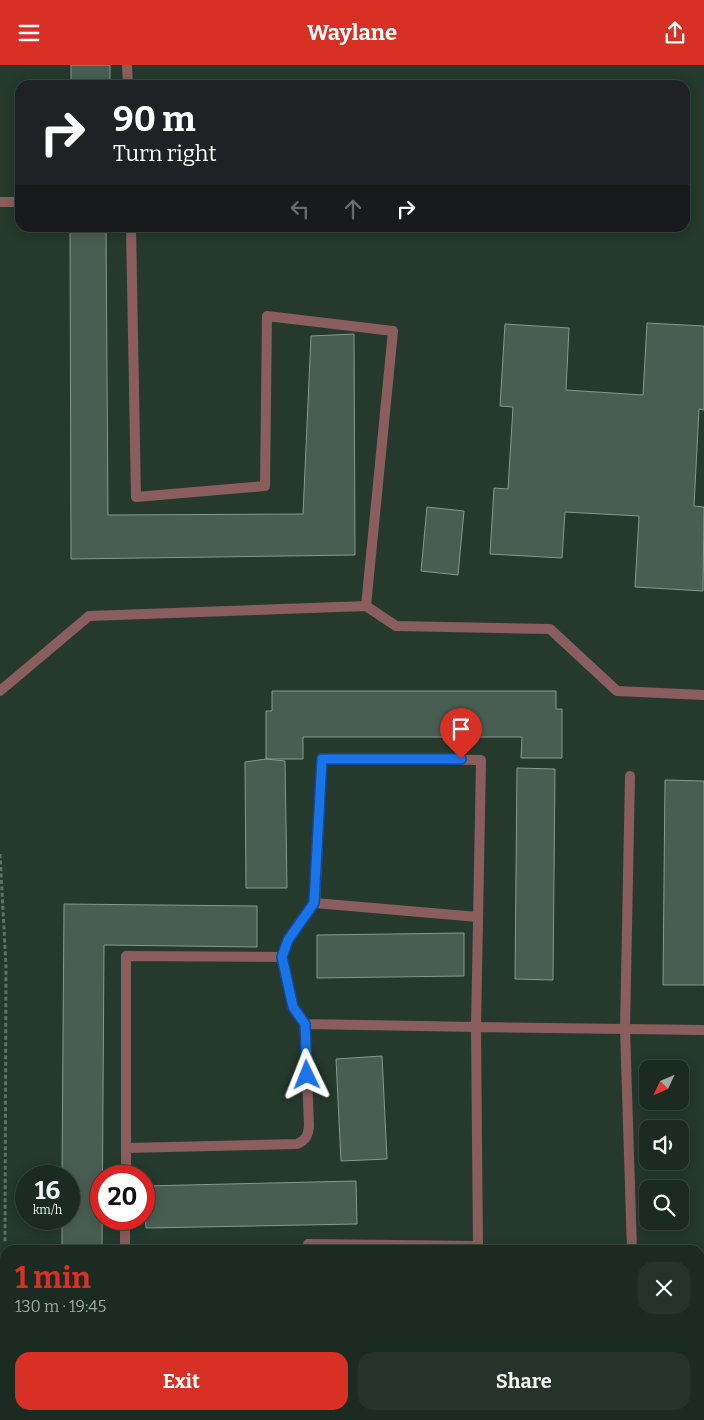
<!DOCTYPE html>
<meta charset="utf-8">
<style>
:root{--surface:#1c2b22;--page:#25332a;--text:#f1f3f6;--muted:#a0a7a5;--line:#3a4740;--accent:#d93025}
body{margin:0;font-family:Bitter,serif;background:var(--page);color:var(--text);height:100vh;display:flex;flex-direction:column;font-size:19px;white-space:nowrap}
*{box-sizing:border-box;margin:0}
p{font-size:16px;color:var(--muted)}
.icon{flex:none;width:28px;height:28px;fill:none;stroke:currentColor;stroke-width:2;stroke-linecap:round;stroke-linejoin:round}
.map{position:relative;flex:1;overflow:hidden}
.side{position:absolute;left:0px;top:1180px;width:705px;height:175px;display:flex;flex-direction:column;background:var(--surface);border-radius:15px 15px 0 0;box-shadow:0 2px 12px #0003,0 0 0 1px var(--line)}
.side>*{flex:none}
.banner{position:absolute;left:15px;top:15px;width:675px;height:152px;border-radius:15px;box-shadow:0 2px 12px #0003,0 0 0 1px var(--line);background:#202124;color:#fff;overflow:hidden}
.needle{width:32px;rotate:226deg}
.fabs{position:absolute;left:639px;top:995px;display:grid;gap:10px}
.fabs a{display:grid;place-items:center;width:50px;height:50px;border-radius:10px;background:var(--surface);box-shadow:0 2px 12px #0003,0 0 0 1px var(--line);font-size:25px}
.speed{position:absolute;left:15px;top:1100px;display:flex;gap:10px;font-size:25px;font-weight:700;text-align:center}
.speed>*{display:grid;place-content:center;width:65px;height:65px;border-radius:50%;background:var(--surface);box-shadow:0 2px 12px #0003,0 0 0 1px var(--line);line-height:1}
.speed small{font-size:12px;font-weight:400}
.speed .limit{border:8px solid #d22;background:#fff;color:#111}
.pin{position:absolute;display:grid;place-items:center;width:42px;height:42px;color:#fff;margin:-51px -21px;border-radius:50% 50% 50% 0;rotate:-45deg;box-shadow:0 0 5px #0007}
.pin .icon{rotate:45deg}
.me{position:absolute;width:55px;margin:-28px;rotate:358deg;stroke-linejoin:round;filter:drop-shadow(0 0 4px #0008)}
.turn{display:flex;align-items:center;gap:18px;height:105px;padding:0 15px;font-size:22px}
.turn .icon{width:65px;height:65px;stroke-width:2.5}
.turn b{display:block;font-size:35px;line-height:42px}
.lanes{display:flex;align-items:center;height:48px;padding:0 15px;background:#0003;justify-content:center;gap:25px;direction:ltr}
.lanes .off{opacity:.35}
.round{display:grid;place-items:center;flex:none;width:52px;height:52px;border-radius:15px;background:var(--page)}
.headline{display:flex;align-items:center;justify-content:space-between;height:85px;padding:0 15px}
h1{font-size:30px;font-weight:700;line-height:38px;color:var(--accent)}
.action{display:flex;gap:10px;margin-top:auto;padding:10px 15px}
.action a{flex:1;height:58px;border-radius:15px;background:var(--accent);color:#fff;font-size:20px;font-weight:700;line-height:58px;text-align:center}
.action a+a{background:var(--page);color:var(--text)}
header{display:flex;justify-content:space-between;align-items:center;height:65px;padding:0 15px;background:var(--accent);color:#fff;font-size:22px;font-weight:700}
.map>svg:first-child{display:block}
</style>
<header><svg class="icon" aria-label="menu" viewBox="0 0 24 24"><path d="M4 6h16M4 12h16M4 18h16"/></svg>Waylane<svg class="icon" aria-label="share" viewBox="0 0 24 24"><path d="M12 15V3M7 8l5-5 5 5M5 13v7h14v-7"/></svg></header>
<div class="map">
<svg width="704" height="1355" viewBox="0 0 704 1355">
<rect width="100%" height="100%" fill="#25392d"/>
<!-- building -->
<path fill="#495e52" stroke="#849b8e" d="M71,0h39v20h-44l5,-1z
M70,162h36l2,288 195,-1 8,-178 43,-2 1,221 -284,4z
M647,258l57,3v84l-5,-1 -5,97 10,1 -1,84 -68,-4 4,-71 -74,-4 -3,46 -72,-4 4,-66 14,1 5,-82 -13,-1 5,-82 64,4 -3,62 77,5z
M427,442l37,4 -6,64 -37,-4z
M272,626h284v18h6v49h-41l1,-21h-219v22h-37v-48h6z
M266,694l19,2 2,127h-41l-1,-126z
M517,703l38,1 -2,211 -38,-1z
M665,715l39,1v204h-41z
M64,839l193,2v41l-153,-2 -2,305h-40v-31h7v-43h-7z
M464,868v43l-147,2v-43z
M382,991l5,103 -46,2 -5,-102z
M356,1116l1,43 -211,4 -2,-42z
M46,1350h53l-1,5h-52z
M541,1350h89v5h-89z
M149,1351l257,1v3h-257z"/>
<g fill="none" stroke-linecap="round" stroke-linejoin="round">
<!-- path -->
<path stroke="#607166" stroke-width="3" stroke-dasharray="4 2.5" stroke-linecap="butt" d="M0,789l6,112 -1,276
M3,1355l2,-144"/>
<!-- service -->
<path stroke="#8a5e5e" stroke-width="10" d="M127,0l1,20
M0,137h20
M366,541l30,20 154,3 67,62 87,4
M0,626l89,-75 277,-10 27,-275 -126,-15 -2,170 -129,11 -5,-270
M630,711l-5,253 7,221
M315,838l163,14
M126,1083l171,-4c9,-4 11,-8 12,-18l-4,-102
M126,1111v-220l156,1 11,50 12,17 171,3 5,-267 -159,-2 -7,145 -27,37 -6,17
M125,1185v-31
M308,1185v-6l170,2
M0,1194h5
M124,1355v-5"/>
<!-- minor -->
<path stroke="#8a5e5e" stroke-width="10" d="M478,1185l-2,-223 228,3
M478,1355v-5"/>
</g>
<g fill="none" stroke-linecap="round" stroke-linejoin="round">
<!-- route casing -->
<g stroke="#114b97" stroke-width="12">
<path id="route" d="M307,1010l-2,-51 -12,-17 -11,-50 6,-17 26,-37 8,-144h139"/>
</g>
<!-- route -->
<use href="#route" stroke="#1a73e8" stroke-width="9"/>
</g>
</svg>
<div class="fabs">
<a><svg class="needle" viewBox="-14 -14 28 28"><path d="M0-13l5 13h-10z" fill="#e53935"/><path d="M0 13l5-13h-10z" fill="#a0a7a5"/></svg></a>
<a><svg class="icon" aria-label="sound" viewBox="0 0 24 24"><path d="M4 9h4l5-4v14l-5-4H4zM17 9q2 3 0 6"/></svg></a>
<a><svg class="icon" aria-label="search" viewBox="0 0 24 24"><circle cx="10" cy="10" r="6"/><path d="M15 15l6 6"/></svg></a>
</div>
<div class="speed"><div>16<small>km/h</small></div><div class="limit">20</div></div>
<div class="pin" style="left:461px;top:694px;background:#d93025"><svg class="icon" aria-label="arrive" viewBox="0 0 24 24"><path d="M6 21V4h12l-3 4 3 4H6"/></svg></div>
<svg class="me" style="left:307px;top:1010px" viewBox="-20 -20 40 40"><path d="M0-17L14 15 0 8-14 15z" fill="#1a73e8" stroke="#fff" stroke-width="4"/></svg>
<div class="banner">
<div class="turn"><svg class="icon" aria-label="right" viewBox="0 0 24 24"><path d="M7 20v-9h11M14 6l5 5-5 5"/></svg><div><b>90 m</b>Turn right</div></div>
<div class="lanes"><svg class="icon off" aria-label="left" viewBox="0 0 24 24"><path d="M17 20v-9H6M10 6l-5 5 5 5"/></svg><svg class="icon off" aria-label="ahead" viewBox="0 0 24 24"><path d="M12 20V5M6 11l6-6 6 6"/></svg><svg class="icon" aria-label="right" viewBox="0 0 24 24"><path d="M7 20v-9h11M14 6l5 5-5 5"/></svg></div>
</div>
<section class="side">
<div class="headline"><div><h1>1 min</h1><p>130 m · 19:45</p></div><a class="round"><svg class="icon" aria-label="close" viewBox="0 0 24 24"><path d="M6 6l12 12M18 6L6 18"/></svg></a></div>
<div class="action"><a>Exit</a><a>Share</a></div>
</section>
</div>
